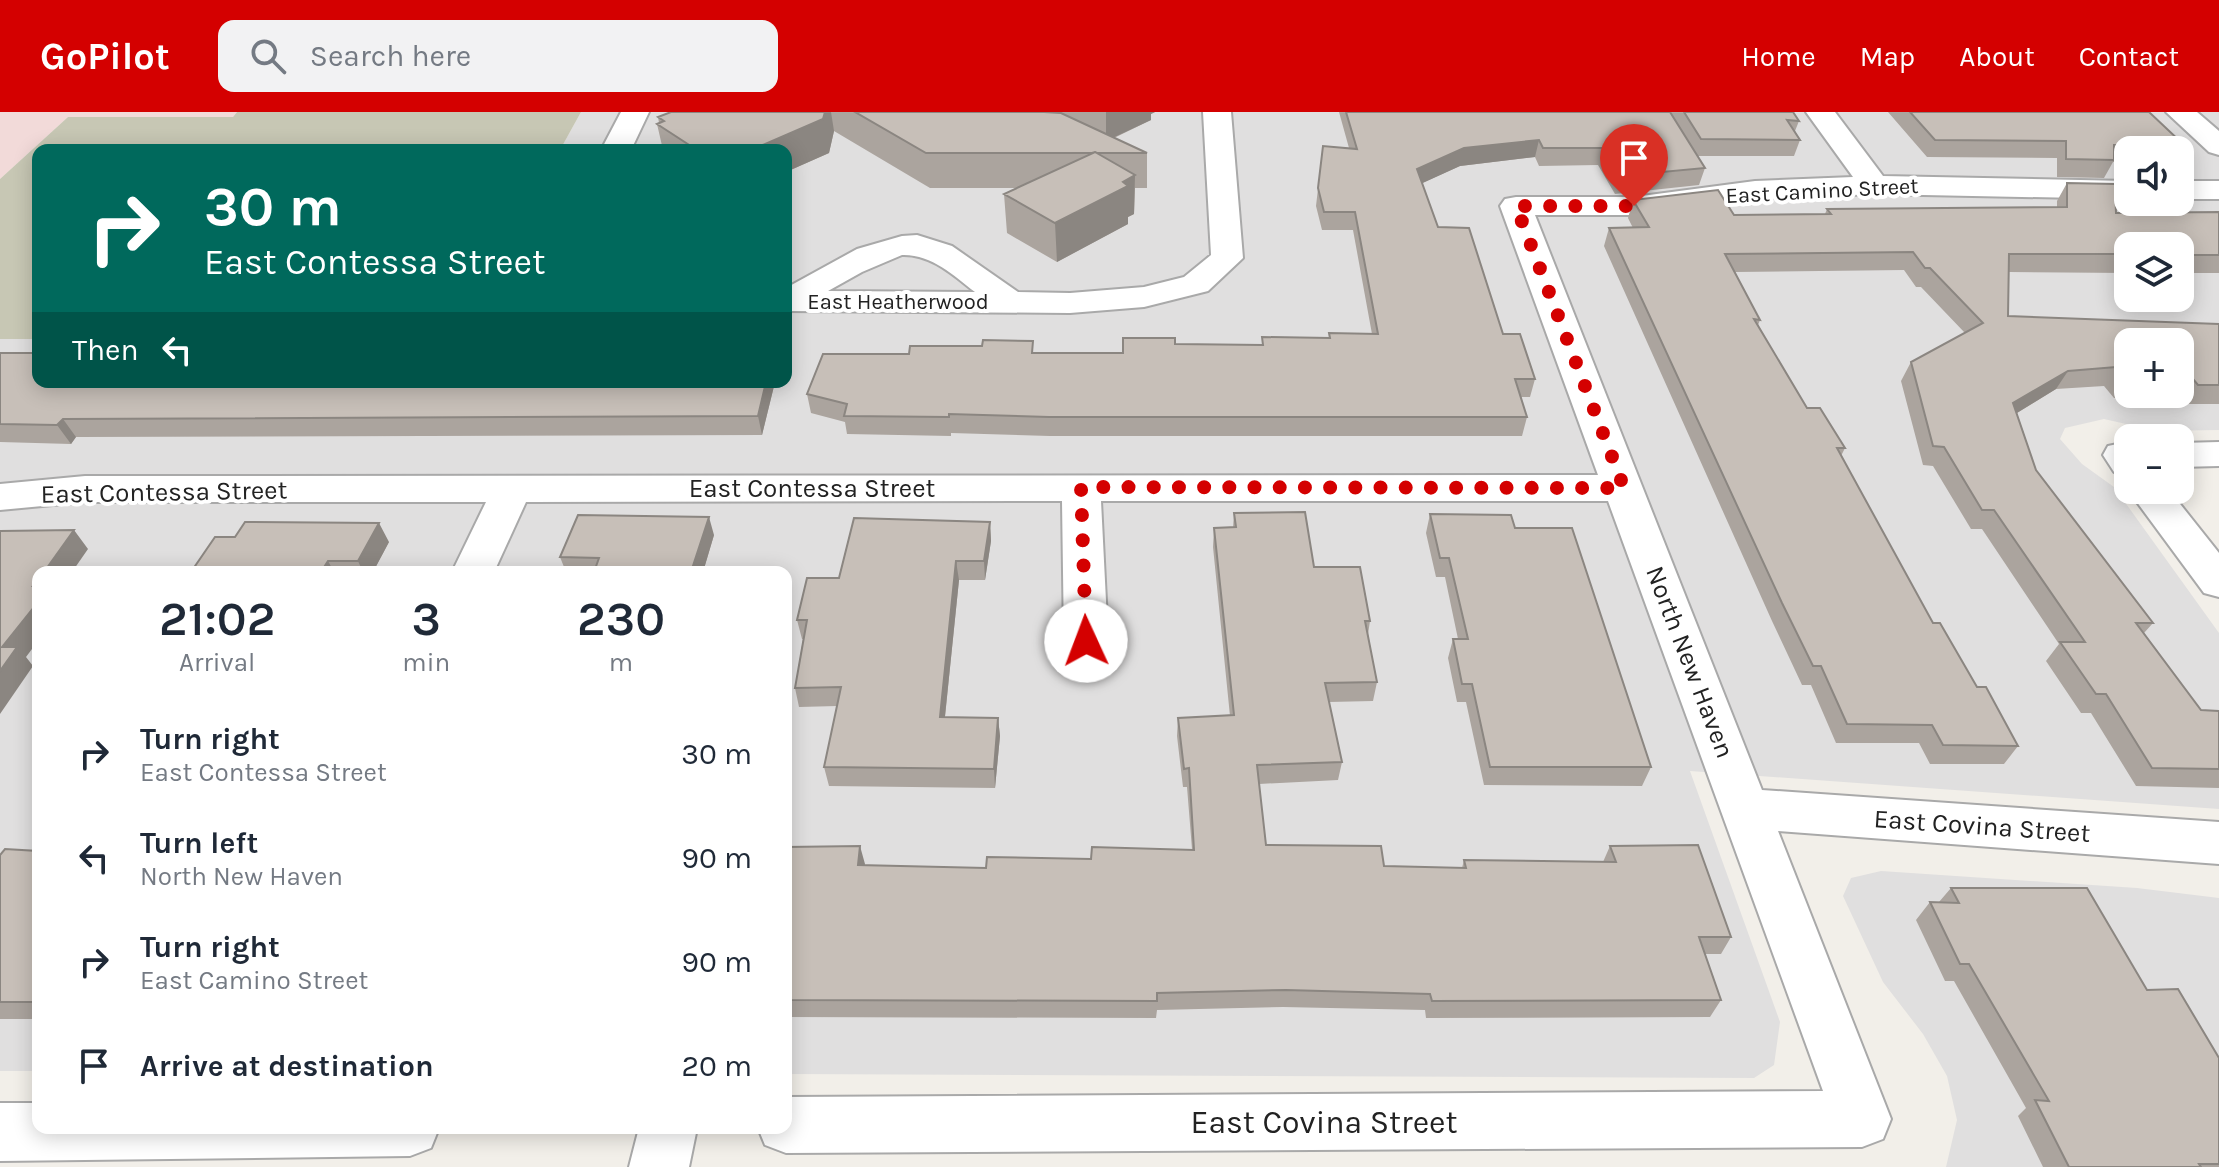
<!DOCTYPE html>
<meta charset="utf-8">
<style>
:root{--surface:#fff;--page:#f2f2f3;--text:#1f2937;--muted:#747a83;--accent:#d40000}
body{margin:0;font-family:Karla,sans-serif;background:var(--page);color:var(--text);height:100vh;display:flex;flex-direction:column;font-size:30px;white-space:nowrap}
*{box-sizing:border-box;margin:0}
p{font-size:26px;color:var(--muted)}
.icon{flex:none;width:44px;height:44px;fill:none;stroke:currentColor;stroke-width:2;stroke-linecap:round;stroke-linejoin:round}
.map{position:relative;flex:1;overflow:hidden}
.drawer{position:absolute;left:32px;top:454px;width:760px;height:568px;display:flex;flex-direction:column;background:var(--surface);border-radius:16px;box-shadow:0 4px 20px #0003}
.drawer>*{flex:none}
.top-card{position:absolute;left:32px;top:32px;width:760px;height:244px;border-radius:16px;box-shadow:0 4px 20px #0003;background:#00695c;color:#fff;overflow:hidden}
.tools{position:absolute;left:2114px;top:24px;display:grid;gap:16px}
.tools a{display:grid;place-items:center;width:80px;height:80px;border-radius:16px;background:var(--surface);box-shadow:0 4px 20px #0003;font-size:40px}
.pin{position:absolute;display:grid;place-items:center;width:68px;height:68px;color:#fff;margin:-82px -34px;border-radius:50% 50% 50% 0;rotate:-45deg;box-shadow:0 0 8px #0007}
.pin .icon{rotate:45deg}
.me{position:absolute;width:88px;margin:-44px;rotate:358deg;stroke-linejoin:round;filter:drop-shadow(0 0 6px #0008)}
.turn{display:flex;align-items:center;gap:28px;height:168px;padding:0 40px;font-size:36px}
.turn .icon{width:104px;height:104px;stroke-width:2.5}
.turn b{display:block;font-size:56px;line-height:68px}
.then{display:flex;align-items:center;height:76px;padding:0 40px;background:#0003;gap:16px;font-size:30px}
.eta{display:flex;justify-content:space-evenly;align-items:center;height:136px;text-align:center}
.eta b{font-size:48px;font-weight:600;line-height:56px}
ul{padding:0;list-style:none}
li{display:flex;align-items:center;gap:24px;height:104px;padding:0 40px}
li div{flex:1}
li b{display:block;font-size:30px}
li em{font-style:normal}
header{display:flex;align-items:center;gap:48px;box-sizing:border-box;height:112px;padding:0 40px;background:var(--accent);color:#fff}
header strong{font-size:38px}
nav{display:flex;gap:44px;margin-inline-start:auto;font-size:28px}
.search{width:560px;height:72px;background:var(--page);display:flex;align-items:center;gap:20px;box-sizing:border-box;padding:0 28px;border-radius:16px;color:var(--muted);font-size:30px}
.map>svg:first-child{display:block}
</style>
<header>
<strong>GoPilot</strong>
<div class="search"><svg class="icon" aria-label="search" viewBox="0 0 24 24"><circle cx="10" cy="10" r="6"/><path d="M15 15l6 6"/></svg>Search here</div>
<nav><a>Home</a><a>Map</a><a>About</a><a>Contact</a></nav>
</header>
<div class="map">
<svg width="2219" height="1055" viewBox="0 0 2219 1055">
<rect width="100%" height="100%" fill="#f2efe9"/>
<!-- residential -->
<path fill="#e0dfdf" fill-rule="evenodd" d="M581,0h1638v318l-62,1 -53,-12 -39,9 -5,11 22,25 32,23 105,146v176l-529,-38 90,251 -6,43 -20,13 -968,-4v-502h-748v499h-38v-732h38v43h748v-232h-226zM2128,38h52v52h-52zM2128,134h52v52h-52zM2128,230h52v52h-52z
M1881,759l256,17 82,10v269h-273l11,-47 -10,-44 -24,-42 -40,-52 -40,-86 8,-18z"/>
<!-- commercial -->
<path fill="#f2dad9" d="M0,0h237l-4,5h-165l-68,62z"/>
<!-- construction -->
<path fill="#c7c7b4" d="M237,0h344l-21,38h-522v189h-38v-160l68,-62h165z"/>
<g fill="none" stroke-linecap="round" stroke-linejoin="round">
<!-- minor casing -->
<g stroke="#a9a9a9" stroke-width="4">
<path id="minor" d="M621,0h28l-18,38h-30z
M1203,0h28l12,146 -35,33 -64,16 -74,6 -284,-2v-23l71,-39 45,-13 15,-1 35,11 66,46 52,1 74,-6 40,-10 27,-22zM902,143c29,-1 51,20 73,37l-147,-1 34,-19z
M1806,0h29l48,64 245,5v18l-254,-5 -119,5 -121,16h-99l227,575 457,32v42l-441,-33 113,288 -8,20 -21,8 -1076,6 -21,-8 -7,-17h28v-31l1037,-6 -215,-590h-507l7,140 -6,11 -16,5 -16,-5 -6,-11 -2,-140 -536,1 -32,70h-42l34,-70h-401l-85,8v-26l85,-8 1513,-1 -98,-269 5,-7 11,-2h118l121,-16 98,-4z
M2166,0h31l22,19v24l-10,-3z
M2180,69h39v18h-39z
M2219,330v24l-39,1v-24z
M2122,331l6,1v31l-14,-3 -11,-17 5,-9z
M2128,378h41l50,63v44l-15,-4z
M0,991h38v25h401l-8,20 -21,8 -410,5z
M639,1016h58l-8,39h-60z"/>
</g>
<!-- minor -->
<use href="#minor" fill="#fff" fill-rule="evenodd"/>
</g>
<!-- wall -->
<path fill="#aba49e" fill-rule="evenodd" d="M671,0h484l-4,2v6l-37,18 33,15v35h-12l-1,26 -6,3v7l-71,38 -50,-29 -3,-39 14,-6h-88l-96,-57 -5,22 -43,19v-22h-123l-6,-26 2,-1 -1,-6z
M1339,0h454l6,9 -4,10 5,9 -6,16h-97l8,12 -6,17 -84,9 -17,-29 -59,1 -4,-9 -75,9 -38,17 16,44 65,107 32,45 -5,18h-9l6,20 -5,19h-472l-99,-3v3l-104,-2 -2,-12 -34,-9 -4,-19 102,-40 214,-1 52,-9 87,1v-8l67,1v-5l43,1 -19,-104h-31l-6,-24 7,-60 26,2z
M1888,0h261l34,32 -4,6h-51v12h-15l-9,16 -47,-1v-19l-130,-1z
M2067,71l49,30 103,-1v61h-39v-27h-52v27l-119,-1 -1,44 211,8v80h-34l-5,-6h-66l-10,-12 -48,3 -39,24 19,57 117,153 -9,10 57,77 18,1v77l-83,-2 -45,-73h-10l-35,-52 13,-17 -77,-115h-11l-38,-63 -10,-1 -22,-84 10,-19 54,-29 -44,-46h-5l-12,-17 -169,2 25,48 -2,5 49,83 38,40 -4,8 92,167 85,123 -14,18h-74l-11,-21h-83l-25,-58h-9l-30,-64 -168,-375 5,-18h24l-5,-10 5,-18 101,15 91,-1 2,-5 230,-2v-6zM2128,230h52v52h-52z
M0,241l38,29h737l-13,53 -686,2 -5,7 -71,-2z
M1234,401l80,54 56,54 -2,13 9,48 -4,19 -44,1 13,60 -4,18 -79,4 7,61 118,21 78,2 2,-8 139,2 7,-16 121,91 -10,17h-16l16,46 -11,17 -284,1 -1,-8 -142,-3 -126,3 -1,8 -370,-1v-170l78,18 122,3 206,-19 -5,-62h-4l-6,-51 1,-18 52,-2 -17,-169 1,-19h19z
M1430,402l85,14 136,239 -9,19 -158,-1 -18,-83h-9l-9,-44 5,-19h5l-13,-62h-9l-10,-44z
M990,410l1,19 -6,39h-26l-14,137 53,1 2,18 -5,52 -166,-2 -5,-19 13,-61 -38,1 -4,-19 8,-49h-1l-5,-19 42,-42z
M714,423l-11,37h17h-154l-6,-15z
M389,430l-16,30h-182z
M38,739v168h-38v-164z
M1951,776l196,102 72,68v109h-176l-25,-51 8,-8 -72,-127h-9l-29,-61 14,-18h9z"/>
<!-- shaded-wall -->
<path fill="#8b8681" d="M825,0h6l3,19 -5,22 -43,19v-22h-35z
M1106,0h49l-4,2v6l-45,21z
M1539,28l-4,17 -75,9 -46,21 3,-18 47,-21z
M1135,63l-1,39 -6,3v7l-71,38 -2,-39z
M2068,259l-12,18 -54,33 11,-19z
M766,270h9l-13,53 -4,-19z
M63,307l13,18 -5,7 -14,-19z
M709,405l5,18 -11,37h-12z
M990,410l1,19 -6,39 -1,-19z
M379,411l10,19 -16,30h-10l-5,-11z
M74,418l14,19 -16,23h-28z
M328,449l6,11h-13z
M956,449l3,19 -16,155 -3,-18z
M38,490v39l-12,16 7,9 -33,48v-43l2,-24z
M998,606l2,18 -5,52 -1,-19z
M860,734l5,18 -3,18 -4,-17z"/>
<!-- building -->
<path fill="#c7bfb8" stroke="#8b8681" stroke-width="2" d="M671,0h154l-2,7 -72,31h-54l-40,-26 7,-3 -6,-4z
M855,0h189l17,1 86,40h-50l-2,-1 -3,1h-166z
M1346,0h324l35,56 -85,8 -18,-28h-59l-4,-8 -75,8 -47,21 21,58 31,1 34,106h17l15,45h-20l12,38h-478l-100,-3v3l-105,-1 3,-12 -40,-10 16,-40h86l1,-8h72l1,-6 50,1 -1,12h91v-15h52v6l88,1 -1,-8 68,1 -1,-5 49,1 -23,-122h-31l-6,-24 5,-42 34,3z
M1684,0h109l6,9 -12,-1 13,20 -99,-1z
M1910,0h239l34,32 -69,1v15l-48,-1v-18l-131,-1z
M1095,40l40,23 -12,7 5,4 -73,37 -51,-29z
M2067,71l48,1 1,29 103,-1v43h-39v-9h-52v8h-119l-1,62 211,8v61h-21l-5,-6h-13v-37h-52v37h-2l-10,-12 -48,4 -55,32 23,67 117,153h-17l65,87 18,1v58l-67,-1 -46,-74h-10l-36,-52h25l-91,-132h-12l-38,-63 -11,-1 -22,-84 72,-39 -53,-55h-5l-12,-16 -188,2 35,66 -6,-1 53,89h13l25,40h-8l96,175h7l37,64h9l32,59 -75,-1 -11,-20 -85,-1 -26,-58h-8l-31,-63 -173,-375 40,-1 -16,-27 85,-10 16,25 97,-1 -4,-5 240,-2z
M0,241h38v29h728l-8,34 -695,3 -6,6 -57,-1z
M1305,400l9,55h46l10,54h-5l12,61 -52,1 17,79 -85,3 9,80 115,1 3,20 82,2 -2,-8 152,2 -6,-16 88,-1 33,92h-32l22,63 -289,1 -2,-7 -144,-4 -129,3v8l-371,-1v-153l74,-1 -2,19 128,3 1,-11 104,2 1,-12 102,3 -5,-82 -5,1 -6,-51 56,-3 -20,-187 22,-1 -2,-14z
M1430,402l81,1 4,13h57l79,239h-161l-18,-83h-10l-9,-45h15l-19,-81h-9z
M578,403l131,2 -18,55h29h-126l5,-14 -39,-1z
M854,406l136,4 -6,39h-28l-16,156 58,1 -4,51 -170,-2 17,-80 -46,1 12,-68h-10l10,-42h32z
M245,410l134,1 -21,38h-30l-7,11h-130l24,-35h20z
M74,418l-30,42h-6v8l-5,6h5v16l-36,45h15l-17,24v-140z
M5,737l33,2v151h-38v-147z
M1951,776h136l60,102 31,-1 41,69v106h-20l2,3h-132l-34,-67 14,1 -80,-137h-9l-30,-62 29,1z"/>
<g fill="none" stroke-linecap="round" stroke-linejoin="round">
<!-- route -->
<path stroke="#d40000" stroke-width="14" stroke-dasharray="0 25.2" d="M1086,529l-5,-154 543,1 -108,-282h118"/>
</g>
<g text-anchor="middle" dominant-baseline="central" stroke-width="8" stroke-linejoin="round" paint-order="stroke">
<!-- far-street labels -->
<g font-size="22" fill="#222" stroke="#fff">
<text transform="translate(1822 79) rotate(-3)">East Camino Street</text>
<text x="898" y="190">East Heatherwood</text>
</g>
<!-- street labels -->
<g font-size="26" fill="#222" stroke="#fff">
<text x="812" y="376">East Contessa Street</text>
<text transform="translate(164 380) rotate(-1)">East Contessa Street</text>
<text transform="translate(1690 550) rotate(69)">North New Haven</text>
<text transform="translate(1982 714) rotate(4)">East Covina Street</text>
</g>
<!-- near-street labels -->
<g font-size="32" fill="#222" stroke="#fff">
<text x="1324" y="1010">East Covina Street</text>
</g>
</g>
</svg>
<div class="tools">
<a><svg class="icon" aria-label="sound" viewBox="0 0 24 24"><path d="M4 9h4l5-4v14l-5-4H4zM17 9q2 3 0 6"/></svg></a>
<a><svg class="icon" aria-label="layers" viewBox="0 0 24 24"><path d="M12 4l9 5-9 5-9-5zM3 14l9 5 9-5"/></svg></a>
<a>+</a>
<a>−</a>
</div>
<div class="pin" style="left:1634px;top:94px;background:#d93025"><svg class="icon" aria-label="arrive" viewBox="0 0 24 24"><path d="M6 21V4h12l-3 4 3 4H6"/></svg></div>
<svg class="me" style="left:1086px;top:529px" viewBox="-20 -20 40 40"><circle r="19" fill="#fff"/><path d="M0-13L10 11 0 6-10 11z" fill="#d40000"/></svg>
<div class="top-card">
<div class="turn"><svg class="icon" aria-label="right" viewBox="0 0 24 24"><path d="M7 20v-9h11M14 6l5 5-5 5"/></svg><div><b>30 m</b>East Contessa Street</div></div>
<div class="then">Then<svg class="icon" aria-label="left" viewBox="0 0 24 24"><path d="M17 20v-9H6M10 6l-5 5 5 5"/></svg></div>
</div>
<section class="drawer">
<div class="eta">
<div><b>21:02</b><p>Arrival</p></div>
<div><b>3</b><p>min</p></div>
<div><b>230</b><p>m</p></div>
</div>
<ul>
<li><svg class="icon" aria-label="right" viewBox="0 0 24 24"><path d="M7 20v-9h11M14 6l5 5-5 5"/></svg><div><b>Turn right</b><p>East Contessa Street</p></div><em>30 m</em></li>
<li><svg class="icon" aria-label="left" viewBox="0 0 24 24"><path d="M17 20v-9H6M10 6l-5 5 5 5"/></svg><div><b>Turn left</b><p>North New Haven</p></div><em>90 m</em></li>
<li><svg class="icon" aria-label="right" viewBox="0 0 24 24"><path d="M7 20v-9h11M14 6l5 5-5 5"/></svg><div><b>Turn right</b><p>East Camino Street</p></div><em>90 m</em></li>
<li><svg class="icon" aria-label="arrive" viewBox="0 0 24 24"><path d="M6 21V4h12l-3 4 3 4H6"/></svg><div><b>Arrive at destination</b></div><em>20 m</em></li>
</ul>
</section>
</div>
